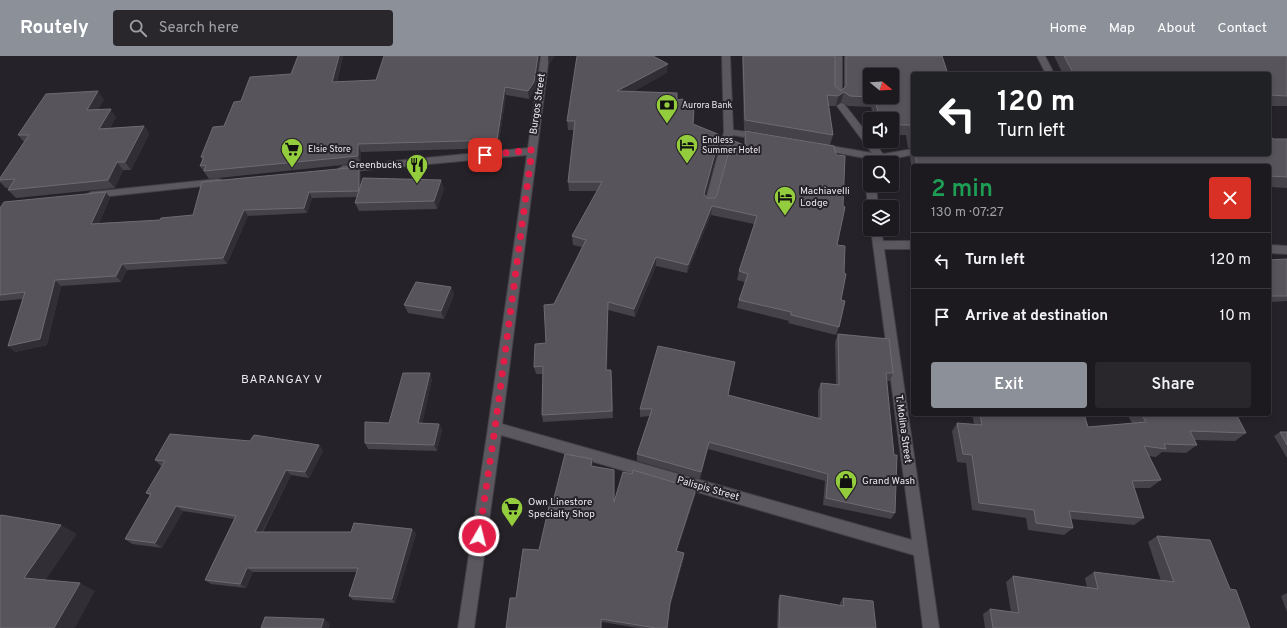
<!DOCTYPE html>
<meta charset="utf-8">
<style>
:root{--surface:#1c1a1f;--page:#29272c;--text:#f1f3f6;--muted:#a0a1a4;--line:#3a383d;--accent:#8c9099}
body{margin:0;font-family:Overpass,sans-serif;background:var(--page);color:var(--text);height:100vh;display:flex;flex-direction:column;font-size:15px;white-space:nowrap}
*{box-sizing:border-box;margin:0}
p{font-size:13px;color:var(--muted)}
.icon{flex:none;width:22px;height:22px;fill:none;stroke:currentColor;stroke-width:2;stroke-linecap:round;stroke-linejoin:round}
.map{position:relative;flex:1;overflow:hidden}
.drawer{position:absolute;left:911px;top:108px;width:360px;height:252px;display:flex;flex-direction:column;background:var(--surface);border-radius:4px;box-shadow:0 2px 6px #0003,0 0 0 1px var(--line)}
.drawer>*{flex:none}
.guide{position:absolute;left:911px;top:16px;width:360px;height:84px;border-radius:4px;box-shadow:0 2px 6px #0003,0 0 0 1px var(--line);background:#202124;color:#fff;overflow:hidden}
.needle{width:26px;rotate:108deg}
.fabs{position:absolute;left:863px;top:12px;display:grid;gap:8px}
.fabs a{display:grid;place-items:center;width:36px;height:36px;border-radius:4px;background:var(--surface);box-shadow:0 2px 6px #0003,0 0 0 1px var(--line);font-size:20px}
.pin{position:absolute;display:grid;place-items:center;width:34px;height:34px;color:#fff;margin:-17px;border-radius:8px;box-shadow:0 2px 6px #0006}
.me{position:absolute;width:44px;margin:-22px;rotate:8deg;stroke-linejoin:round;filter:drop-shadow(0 0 3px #0008)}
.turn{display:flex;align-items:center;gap:14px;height:84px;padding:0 20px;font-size:18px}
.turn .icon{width:52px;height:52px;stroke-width:2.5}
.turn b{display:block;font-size:28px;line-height:34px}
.round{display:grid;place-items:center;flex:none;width:42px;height:42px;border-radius:4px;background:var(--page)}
.headline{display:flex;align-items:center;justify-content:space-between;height:68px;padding:0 20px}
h1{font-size:24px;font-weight:600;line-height:30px;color:#1e9e55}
.cta{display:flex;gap:8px;margin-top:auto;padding:8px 20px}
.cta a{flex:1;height:46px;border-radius:4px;background:var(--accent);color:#fff;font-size:16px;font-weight:600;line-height:46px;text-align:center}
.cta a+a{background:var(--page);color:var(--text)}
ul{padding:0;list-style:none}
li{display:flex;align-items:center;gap:12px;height:56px;padding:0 20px;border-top:1px solid var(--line)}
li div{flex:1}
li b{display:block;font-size:15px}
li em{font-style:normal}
header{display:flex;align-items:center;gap:24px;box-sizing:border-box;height:56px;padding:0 20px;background:var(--accent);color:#fff}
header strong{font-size:19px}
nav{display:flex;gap:22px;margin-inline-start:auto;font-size:14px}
.search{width:280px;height:36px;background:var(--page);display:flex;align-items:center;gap:10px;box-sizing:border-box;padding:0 14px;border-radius:4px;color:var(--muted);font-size:15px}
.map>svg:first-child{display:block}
</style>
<header>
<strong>Routely</strong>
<div class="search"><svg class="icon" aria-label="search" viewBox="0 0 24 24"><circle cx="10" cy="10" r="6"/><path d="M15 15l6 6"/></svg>Search here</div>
<nav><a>Home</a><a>Map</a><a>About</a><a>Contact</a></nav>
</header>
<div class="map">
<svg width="1287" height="572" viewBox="0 0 1287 572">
<rect width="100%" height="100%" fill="#262229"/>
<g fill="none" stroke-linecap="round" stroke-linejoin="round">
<!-- minor casing -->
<g stroke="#444146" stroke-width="2">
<path id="minor" d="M541,0h8l-47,368 410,116 -41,-311h10l2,12h30v8h-29l55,379h-16l-9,-73 -413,-120 -27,193h-16l30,-200 39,-273 -184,17 -5,-3 5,-3 185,-18z
M722,0h8l3,74 28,4 5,3 -5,3 -28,-5 -18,68 -5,3 -5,-3 19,-71z
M834,0h8v40l-4,3 -4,-3z
M1037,0h8l9,18h-8z
M841,47l3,1 26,33v4h3l10,13 30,-5v5h3l-35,7 -65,-12 -2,-2 5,-3 53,9 -35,-47z
M870,118v11h6l2,22h-8v3l-2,-3 -3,-30z
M218,123l4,1 1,2 -1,2 -131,14 -5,-3 5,-3z
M1269,189l18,1v8l-18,-1z"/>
</g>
<!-- minor -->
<use href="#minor" fill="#5c5860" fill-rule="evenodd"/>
</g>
<!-- wall -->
<path fill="#464249" d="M298,0h45l-6,26 39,-2 8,-24h156l-5,34 -6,9 -23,-4 -8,53 -137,4v11l-152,16 -9,-13 2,-6 -1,-3 23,-31 17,-25 50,-27z
M742,0h93v30l6,5 3,-3v-32h98l-29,18v74h-5l-2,-13h-14v-16h-18l-3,-12 -23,-1 -7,-4 -5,4h-7l4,29 -3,10 -86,-15z
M1054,0h233v50h-18v-32h-206z
M667,17l-35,19 45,8 8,7 8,17 27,11 -1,9 -14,52 2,2h8l2,-3 27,-50v-6l1,-8 92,114 4,55 -2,27 -3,8 -48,-12 1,-2 -52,-13 2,-8 6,-18 -8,-2 2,-9 15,-47 -43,-9 -24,58 -31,-7 -21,51 -27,-7 -1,60 5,8 1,40 -70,4 -1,-7 1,-41h-7l-2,-7 12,-24 8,-39 28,-57 -9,-2 -1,-9 25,-45h-28l-1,-9 6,-52h-6l-1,-9z
M104,43l-6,11 18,7 -6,11 34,-2 5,8 -18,36h-8l-8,18 -99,10 -8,-8 1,-2h-3l-6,-6v-4l24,-36 -6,-7z
M1273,83h14v49l-18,-1v-21h-356v11l-3,-20 3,-9v6l58,2 76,-1z
M361,117v9l83,6 -7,21 -78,2 -4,-8 2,-6 -45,1 -5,15 -59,3 -21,48 -100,6 -6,12 -60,4 -14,59 -32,7 -7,-6 15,-47 -23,2v-93l110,-10 -11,25 61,-3 33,-5z
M1287,203v42l-18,1v-42z
M451,231l3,8 -10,24 -36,-6 -4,-8z
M838,278l55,39 -3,8h-3l8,132 -4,6 -68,-14 2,-24 -117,-32 -8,30 -63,-18v-7l13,-38 -10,1v-8l88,-14 90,24v-29l3,-7 15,1 -1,-42z
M432,323l-10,45h17l3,6 -5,21 -69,-2 -3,-6 24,-20z
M972,358h112l4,13 44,-4 -5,-9h109l10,19 -11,8 -41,-1 3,5 -11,8 -24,-1 -6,5 -7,-1 12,24 -11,8h-16l10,30 -10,7 -63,-6 2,9 -9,7 -36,-5 -2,-12 -54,-8 -6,-47 -9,-1 -5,-31 5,-8 17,1z
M1280,376h7v26l-13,-22z
M250,385l69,4 4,6 -14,27 -18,-3 -28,57h88l61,-3 4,5 -21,69 -42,-3 -4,-4 8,-24h-104l-7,16 -35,-4 -6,-4 29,-61 -51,-8 -21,37 -30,-4 -7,-5 25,-43 -4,-3 16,-27h-1l-6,-6z
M592,403l1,4 -1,3 23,36 81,-9 -19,58 7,6 -14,50 -3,21h-29l-36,-6 -1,6h-95l10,-30 23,-48 14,-48z
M1157,480l73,53 20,39h-265l-2,-14 7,-5 21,3 -5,-30 7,-6 74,12 -2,-10 9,-6 67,9 -13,-39z
M1287,537v19l-6,-16z
M780,539l60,11v-3l3,-5 33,30h-99l1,-28z"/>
<!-- shaded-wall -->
<path fill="#322e35" d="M339,0h4l-8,33 -3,-7z
M538,0h2l-5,34 -6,9 -1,-8z
M549,0h6l-6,9 -1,-8z
M668,8l-1,9 -50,27v-9z
M505,31l1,8 -8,53 -1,-8z
M98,35l6,8 -11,20 -6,-9z
M844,36l-3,10 -5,4 2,-10z
M111,53l5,8 -11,20 -6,-8z
M144,70l5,8 -18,36 -6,-8z
M720,79l-1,9 -15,59v-9z
M358,88l3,8v11l-3,-7z
M117,106l6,8 -8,18 -7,-8z
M359,111l2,6 1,24 -3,-6z
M441,124l3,8 -7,21 -3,-8z
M106,136l4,6 -14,32 -5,-6z
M309,136l3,6 -5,15 -3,-5z
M712,150l-1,9 -24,58 1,-8z
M244,154l4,6 -21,48 -4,-6z
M656,201v9l-21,51 -1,-8z
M122,208l5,6 -6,12 -5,-6z
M55,224l6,6 -14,59 -32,7 -7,-6z
M451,231l3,8 -10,24 -3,-8z
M608,246v8l-1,68 -1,-8z
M430,317l2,6 -11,50 -3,-6z
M439,368l3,6 -5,21 -3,-6z
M709,386l-1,7 -8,30 1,-7z
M319,389l4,6 -14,27 -4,-6z
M592,403l1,4 -2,8v-5z
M286,414l5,5 -31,61 -5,-4z
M696,433v4l-20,62v-4z
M176,450l7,5 -21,37 -7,-5z
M61,469l16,9 -36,53 -17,-9z
M412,473l4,5 -21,69 -3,-4z
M684,497v4l-14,50v-4z
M247,512l6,4 -7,16 -6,-4z
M80,527l15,8 -20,37h-21z
M324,563l6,5 -1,4h-8z"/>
<!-- building -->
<path fill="#58545b" stroke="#6f6b72" d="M298,0h41l-7,26 44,-2 8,-24h154l-4,26 -6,9 -23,-4 -8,53 -139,4v12l-154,15 2,-6 -6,1 4,-9h-3l12,-30 11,-1 10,-24 7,-1 9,-24 41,-3z
M577,0h76l15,8 -51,27 60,2v7l6,-1 2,8 9,1 -1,16 27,11 -16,59 3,4h8l2,-3 15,-55 14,6 -1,-15 89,15 2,9 9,1 -2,50 2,1 -8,38 8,1 -1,27 2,1 -5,26 4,1 -6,26 -48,-12v-3l-52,-12 9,-26 -9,-3 18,-55 -45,-10 -24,59 -32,-8 -22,52 -26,-7 -2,68h5l1,41 -70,4 1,-49 -9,1 1,-23 11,-1 -2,-38 10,-1 32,-64 -14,-4 30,-54h-34l7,-61h-8z
M743,0h92v30l6,5 5,-5v-30h96l6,18h-35v64h-1l-2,-13h-18v-6h-12l-6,-22h18v-22h-22v22l-20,-1 -6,-4 -6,4 -11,-1 6,40 -88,-15z
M1064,0h223v40l-18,-1v-21h-195z
M98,35l-11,19 24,-1 -12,20 45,-3 -19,36h-8l-9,18 -100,10 7,-11 -15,1v-2l29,-43h-11l28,-41z
M1269,78l4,5h14v38l-18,-1v-10h-352l-2,-12h55l1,2 16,-2h60v1l5,-1h217z
M359,111v24l-50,1 -5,16 -60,2 -21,48 -101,6 -6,12 -61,4 -15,59 -32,7 17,-54 -25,3v-87l4,-6 102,-10 -15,32 69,-4 1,-2 32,-3 9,-33z
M363,122l78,2 -7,21 -79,2z
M1287,203v37h-18v-36z
M416,226l35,5 -10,24 -37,-6z
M838,278l51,5 4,34h-7l8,82h3l-2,58 -69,-15 2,-24 -119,-32 -8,30 -64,-18 15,-45h-12l18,-63 77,16 -7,33 93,24v-36l18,2z
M403,317h27l-12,50 21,1 -5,21 -69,-2v-21l24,1z
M980,358h104l4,13 58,-5 -5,-8h95l10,19 -56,-2 7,14 -33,-1 2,5 -22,-3 17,34 -29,1 12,37 -75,-7 4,17 -37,-5 -2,-13 -55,-7 -7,-48 -9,-1 -6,-31 25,2z
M1280,376h7v13z
M170,378l80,7 4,-6 65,10 -14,27 -19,-2 -31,62h96l3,-9 58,6 -20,70 -43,-3 9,-28h-111l-7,16 -35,-4 31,-64 -60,-10 -21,37 -30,-4 26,-45 -5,-1 19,-32 -10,-1z
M565,398l27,5 -1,7 23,4v32l9,-30 9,2 1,-4 63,19 -20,62 8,2 -14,50 -3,25h-11l-55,-9v9h-95l4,-30h6l7,-49 16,1 11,-48h3z
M1,459l60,10 -37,53 56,5 -26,45h-54v-112z
M1157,480l53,4 20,49 6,1 14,38h-257l-3,-19 29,4 -6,-37 85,13 -4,-17 80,10z
M780,539l64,11 -1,-8 30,3 3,27h-97z
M265,561l59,2 -3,9h-60z"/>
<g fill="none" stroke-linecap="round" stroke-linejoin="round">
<!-- route -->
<path stroke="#e11d48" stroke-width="7" stroke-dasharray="0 12.6" d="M479,480l16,-108 37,-278 -47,5"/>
</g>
<!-- icons -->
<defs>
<g id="bank-pin" transform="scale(1.15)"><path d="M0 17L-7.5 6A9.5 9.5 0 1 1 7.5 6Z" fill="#93cc3d" stroke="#262229"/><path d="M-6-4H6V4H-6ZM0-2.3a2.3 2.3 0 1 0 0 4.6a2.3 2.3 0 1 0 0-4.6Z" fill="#111"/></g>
<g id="hotel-pin" transform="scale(1.15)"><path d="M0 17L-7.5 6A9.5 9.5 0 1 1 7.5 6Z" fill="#93cc3d" stroke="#262229"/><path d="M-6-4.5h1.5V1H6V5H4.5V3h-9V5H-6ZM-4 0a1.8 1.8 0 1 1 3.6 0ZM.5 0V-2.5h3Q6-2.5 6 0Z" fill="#111"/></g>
<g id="supermarket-pin" transform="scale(1.15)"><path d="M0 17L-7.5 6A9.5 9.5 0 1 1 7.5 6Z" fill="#93cc3d" stroke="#262229"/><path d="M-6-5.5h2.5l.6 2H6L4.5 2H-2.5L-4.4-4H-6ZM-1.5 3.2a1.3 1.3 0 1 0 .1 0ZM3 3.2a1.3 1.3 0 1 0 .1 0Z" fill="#111"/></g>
<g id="restaurant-pin" transform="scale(1.15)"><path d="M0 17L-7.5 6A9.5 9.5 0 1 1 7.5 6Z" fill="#93cc3d" stroke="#262229"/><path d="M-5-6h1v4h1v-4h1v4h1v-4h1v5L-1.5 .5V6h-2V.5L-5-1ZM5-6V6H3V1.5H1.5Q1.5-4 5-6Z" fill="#111"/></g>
<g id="shop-pin" transform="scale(1.15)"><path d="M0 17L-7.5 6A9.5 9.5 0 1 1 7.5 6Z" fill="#93cc3d" stroke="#262229"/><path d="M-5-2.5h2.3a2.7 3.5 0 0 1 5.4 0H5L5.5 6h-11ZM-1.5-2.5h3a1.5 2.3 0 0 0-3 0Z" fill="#111"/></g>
</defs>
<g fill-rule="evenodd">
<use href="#bank-pin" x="667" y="49"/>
<use href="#hotel-pin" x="687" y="89"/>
<use href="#supermarket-pin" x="292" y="93"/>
<use href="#restaurant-pin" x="417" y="109"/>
<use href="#hotel-pin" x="785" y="141"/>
<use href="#shop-pin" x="846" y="425"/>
<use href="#supermarket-pin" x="512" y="452"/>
</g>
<g text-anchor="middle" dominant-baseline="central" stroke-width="4" stroke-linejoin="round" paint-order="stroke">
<!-- far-poi labels -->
<g font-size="9" fill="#eae8ec" stroke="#262229" text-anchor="start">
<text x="682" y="49">Aurora Bank</text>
<text x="702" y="84">Endless<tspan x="702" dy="10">Summer Hotel</tspan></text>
<text x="308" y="93">Elsie Store</text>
</g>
<!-- street labels -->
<g font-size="10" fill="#eae8ec" stroke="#262229">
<text transform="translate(538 48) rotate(-82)">Burgos Street</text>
<text transform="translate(903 373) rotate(82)">T. Molina Street</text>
<text transform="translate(708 433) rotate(16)">Palispis Street</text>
</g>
<!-- poi labels -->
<g font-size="10" fill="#eae8ec" stroke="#262229" text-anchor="start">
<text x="402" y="109" text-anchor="end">Greenbucks</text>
<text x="800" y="135">Machiavelli<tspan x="800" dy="12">Lodge</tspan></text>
<text x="862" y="425">Grand Wash</text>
<text x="528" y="446">Own Linestore<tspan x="528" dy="12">Specialty Shop</tspan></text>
</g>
<!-- quarter labels -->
<g font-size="12" letter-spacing="1" fill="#eae8ec" stroke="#262229">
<text x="282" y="324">BARANGAY V</text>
</g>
</g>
</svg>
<div class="fabs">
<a><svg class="needle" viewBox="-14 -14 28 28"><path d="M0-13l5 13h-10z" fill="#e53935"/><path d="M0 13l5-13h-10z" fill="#a0a1a4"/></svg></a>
<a><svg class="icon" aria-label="sound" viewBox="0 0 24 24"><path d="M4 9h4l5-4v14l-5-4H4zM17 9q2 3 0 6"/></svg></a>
<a><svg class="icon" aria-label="search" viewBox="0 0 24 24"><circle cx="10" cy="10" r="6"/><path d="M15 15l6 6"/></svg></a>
<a><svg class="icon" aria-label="layers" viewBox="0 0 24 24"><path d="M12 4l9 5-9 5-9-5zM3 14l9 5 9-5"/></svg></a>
</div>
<div class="pin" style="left:485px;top:99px;background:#d93025"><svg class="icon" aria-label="arrive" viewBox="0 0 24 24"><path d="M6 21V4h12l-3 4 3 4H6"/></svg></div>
<svg class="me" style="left:479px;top:480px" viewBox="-20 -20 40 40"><circle r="17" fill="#e11d48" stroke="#fff" stroke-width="3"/><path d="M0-11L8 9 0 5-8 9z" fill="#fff"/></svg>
<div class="guide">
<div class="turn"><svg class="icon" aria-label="left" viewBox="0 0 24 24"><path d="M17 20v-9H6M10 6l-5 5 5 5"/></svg><div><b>120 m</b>Turn left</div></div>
</div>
<section class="drawer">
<div class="headline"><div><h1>2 min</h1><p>130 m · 07:27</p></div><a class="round" style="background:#d93025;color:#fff"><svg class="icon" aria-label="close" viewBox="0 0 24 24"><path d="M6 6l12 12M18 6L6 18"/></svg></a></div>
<ul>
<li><svg class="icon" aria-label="left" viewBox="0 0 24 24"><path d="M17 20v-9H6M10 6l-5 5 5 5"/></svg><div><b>Turn left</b></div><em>120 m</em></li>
<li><svg class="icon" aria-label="arrive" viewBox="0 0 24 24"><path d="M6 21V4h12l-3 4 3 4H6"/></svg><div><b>Arrive at destination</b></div><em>10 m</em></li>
</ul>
<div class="cta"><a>Exit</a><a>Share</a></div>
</section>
</div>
